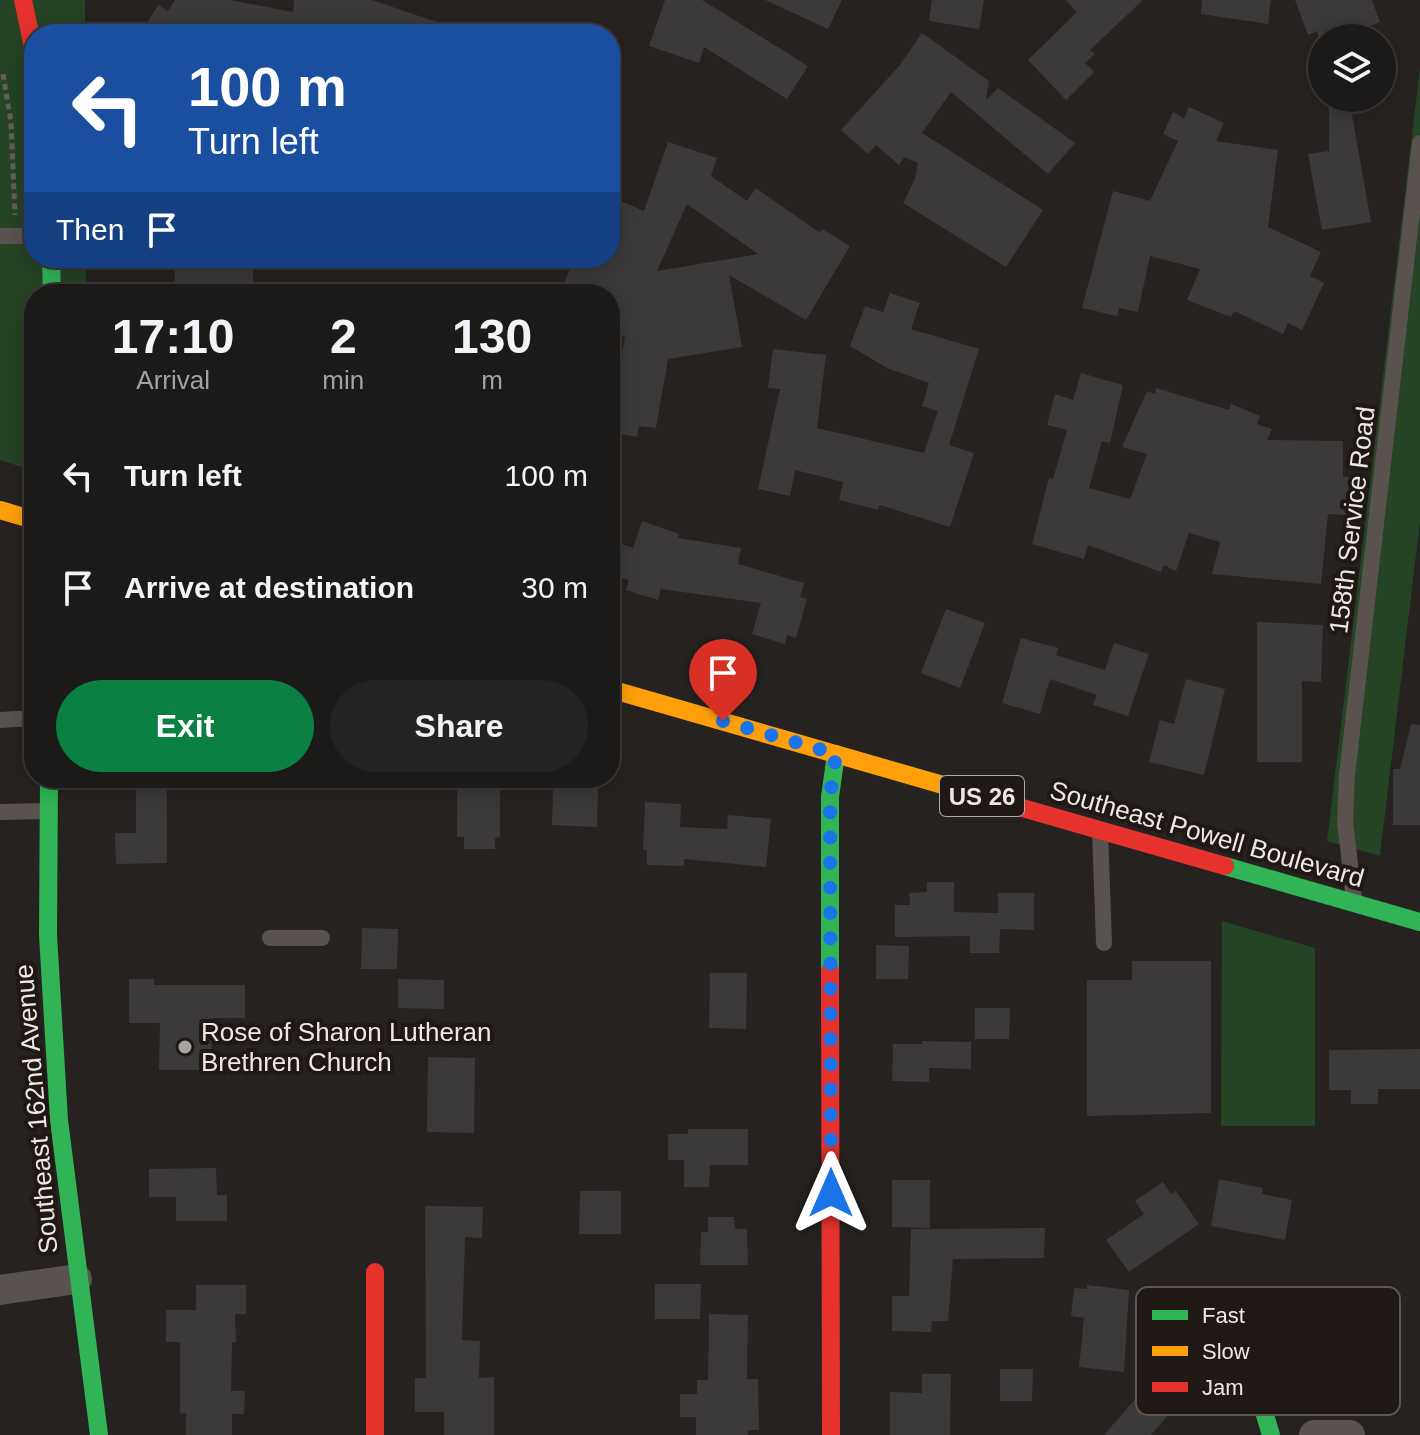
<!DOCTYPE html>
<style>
:root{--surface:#1c1a18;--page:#252321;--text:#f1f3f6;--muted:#a0a1a2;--line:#3a3837;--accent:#0b8043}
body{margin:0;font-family:Arial,sans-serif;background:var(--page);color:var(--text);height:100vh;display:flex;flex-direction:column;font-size:30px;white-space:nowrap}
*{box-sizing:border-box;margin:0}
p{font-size:26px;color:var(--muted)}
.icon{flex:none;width:44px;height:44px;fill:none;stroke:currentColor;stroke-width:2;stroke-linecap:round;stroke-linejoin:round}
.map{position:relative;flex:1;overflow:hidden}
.details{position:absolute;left:24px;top:284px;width:596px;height:504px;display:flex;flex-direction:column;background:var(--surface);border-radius:32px;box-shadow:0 4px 20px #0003,0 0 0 2px var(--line)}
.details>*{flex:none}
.banner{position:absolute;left:24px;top:24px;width:596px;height:244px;border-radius:32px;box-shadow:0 4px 20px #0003,0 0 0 2px var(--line);background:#1a4fa0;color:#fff;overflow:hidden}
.buttons{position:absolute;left:1308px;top:24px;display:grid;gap:16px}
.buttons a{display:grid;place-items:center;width:88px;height:88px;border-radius:50%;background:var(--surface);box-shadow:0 4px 20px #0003,0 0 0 2px var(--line);font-size:40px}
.pin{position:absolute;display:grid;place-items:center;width:68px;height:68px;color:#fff;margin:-82px -34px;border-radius:50% 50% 50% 0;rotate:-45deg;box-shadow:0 0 8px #0007}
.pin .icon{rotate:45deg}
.me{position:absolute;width:88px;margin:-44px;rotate:0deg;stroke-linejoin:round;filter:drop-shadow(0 0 6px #0008)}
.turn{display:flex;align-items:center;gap:28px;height:168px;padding:0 32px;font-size:36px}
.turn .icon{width:104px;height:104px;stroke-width:2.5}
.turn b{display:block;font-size:56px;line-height:68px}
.then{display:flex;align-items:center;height:76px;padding:0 32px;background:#0003;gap:16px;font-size:30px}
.eta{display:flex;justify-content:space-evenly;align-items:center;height:136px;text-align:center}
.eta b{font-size:48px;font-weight:700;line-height:56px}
.cta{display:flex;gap:16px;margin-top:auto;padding:16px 32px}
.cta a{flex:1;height:92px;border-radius:48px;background:var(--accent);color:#fff;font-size:32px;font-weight:700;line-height:92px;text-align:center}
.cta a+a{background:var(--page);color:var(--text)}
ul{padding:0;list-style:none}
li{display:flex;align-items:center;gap:24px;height:112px;padding:0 32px}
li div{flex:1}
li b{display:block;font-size:30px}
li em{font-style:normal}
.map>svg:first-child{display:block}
</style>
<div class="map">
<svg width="1420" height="1435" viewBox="0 0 1420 1435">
<rect width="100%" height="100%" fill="#262220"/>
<!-- green -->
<path fill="#254325" d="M0,0h85v34h-51v224h52v36h-52v177l-34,-11z
M1420,69v452l-40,335 -53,-15z
M1222,921l93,27v178h-94z"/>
<!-- building -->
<path fill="#3c393a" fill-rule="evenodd" d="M175,0h55l63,12 1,-12h78l88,30 -1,4h-319l18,-29 10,6z
M665,0h37l106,66 -21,33 -83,-52 -5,16 -50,-17z
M765,0h77l-14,29z
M932,0h52l-5,29 -50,-8z
M1066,0h77l-53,50 5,4 -10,9 9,9 -28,28 -38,-40 49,-48z
M1202,0h69l-3,24 -67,-10z
M1295,0h77l8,22 -42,16h-16l-1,6 -4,-13 -9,4z
M922,33l67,48 -3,19 12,-12 77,55 -27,31 -97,-82 -29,41 121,77 -37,57 -103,-64 12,-24 3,-16 -14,-6 -5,8 -23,-20 -8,9 -27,-24 58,-64z
M1329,98h20l22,124 -49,8 -14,-76 21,-3z
M1189,107l35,16 -8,18 62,9 -10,77 53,25 -11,24 14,7 -22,47 -14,-7 -5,11 -49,-23 -3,6 -44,-17 13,-31 -50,-13 -12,56 -19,-4 -2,8 -35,-8 31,-117 37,10 28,-60 -15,-7 10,-22 11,6z
M668,142l49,16 -6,18 36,25 9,-13 64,45 2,-4 28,17 -44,74 -77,-45 13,72 -74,12 -12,69 -17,-2 -2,11 -27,-5 15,-95 -15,-6v-37h-50l14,-36h36v-40l8,-18 26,11zM687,204l71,50 -101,17z
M175,258h51v6l27,1v26l-78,3z
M890,293l30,10 -9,26 68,20 -30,96 25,8 -24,74 -70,-22 -2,5 -39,-10 4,-18 -48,-12 -5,26 -32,-7 22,-100 -12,-1 5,-39 53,6 -9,73 107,25 14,-42 -16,-5 7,-23 -42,-15 -37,-22 15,-40 18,6z
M1081,373l42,12 -13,58 -8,-2 -13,47 41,11 17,-45 -25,-7 25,-56 8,3 1,-6 73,22 2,-6 29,12 -3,8 15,5 -5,11 76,1v36h9v38l-24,-1 -7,70 -109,-10 8,-32 -31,-9 -13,38 -12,-6 -3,7 -73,-27 -4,14 -52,-15 17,-66 4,1 14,-49 -20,-5 8,-31 18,6z
M642,521l37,13 -1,4 63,10 -3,16 66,19 -4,14 7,2 -11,39 -9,-3 -2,9 -33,-10 9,-31 -100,-14 -3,11 -32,-10 3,-10 -17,-5 10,-31 11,4z
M946,609l39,14 -25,65 -39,-15z
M1257,622l66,3 -2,57 -19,-1v81h-45z
M1021,638l37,10 -2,7 49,15 9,-27 35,11 -21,62 -35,-11 4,-10 -47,-16 -10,35 -38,-11z
M1186,679l39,10 -21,86 -55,-13 11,-42 14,4z
M1411,724l9,1v100h-27v-56h7z
M136,778h31v85l-51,1 -1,-31h21z
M457,778h43v59l-5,1v11h-31v-12h-7z
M553,784l45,1 -1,42 -45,-2z
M645,802l36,2 -1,23 47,2 1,-14 43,4 -5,48 -82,-8v7l-37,-1v-15h-4z
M927,882h27v30l44,1v-20h36v37l-34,-1 -1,24h-29v-17l-75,1v-32h15l-1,-12 18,-1z
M362,928l36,1 -1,40h-36z
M876,945l33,1 -1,33h-32z
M1132,961h79v152l-124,3v-136h45z
M710,973h37l-1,56 -37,-1z
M129,979h25v6h91v33h-33l-1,52h-52l1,-47h-31z
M398,979l46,1v29l-46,-1z
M975,1008h35l-1,31h-34z
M922,1041l49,1v27l-42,-1v14l-37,-1 1,-37h29z
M1420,1049v40h-42v15h-27v-14h-22v-40z
M428,1057l47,1 -1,75 -47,-1z
M688,1129h60v36h-38l-1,22h-25v-27h-16v-26h20z
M216,1168l1,27h10v26h-51v-24h-27v-28z
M1219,1179l44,9 -1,6 30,6 -7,40 -74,-14z
M892,1180h38v48l-38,-1z
M1163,1182l8,12 5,-3 23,33 -70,48 -23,-32 38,-26 -9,-13z
M580,1191h41v43h-42z
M425,1206l58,1 -1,31 -17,-1 -3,103 18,1 -1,37 15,-1v58h-50v-23h-29v-34h11z
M708,1217h26l1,12h12l1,36h-48l1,-33h7z
M1045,1228l-1,30 -91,1 -5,62h-16l-1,11 -39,-1v-35h17l2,-67z
M655,1284h46l-1,35h-45z
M196,1285h50v29h-11l1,28h-4l-1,49h14l-1,23h-12v21h-46v-22l-6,1v-72h-14v-32h30z
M1087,1285l42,5 -5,82 -45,-5 5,-49 -13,-2 3,-28 13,1z
M709,1314l39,1 -1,64h11l1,51h-11v5h-52v-18h-16v-23h17v-14h11z
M1000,1369h33l-1,32h-32z
M922,1374h29l-1,61h-60v-43l32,1z
M1143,1390l27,23 -19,22h-47z"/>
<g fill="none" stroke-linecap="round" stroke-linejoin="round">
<!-- path -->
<path stroke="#645e5b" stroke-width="5" stroke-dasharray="6 4" stroke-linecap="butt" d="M3,74l8,48 4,93"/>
<!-- lane -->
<path stroke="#5a524e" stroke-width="16" d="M0,236h34
M0,720l34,-2
M0,812l47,-1
M1100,832l4,111
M1354,900l-9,-80 2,-45 73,-632
M270,938h52"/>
<!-- street -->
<path stroke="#5a524e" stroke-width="30" d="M0,1290l77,-11
M1314,1435h36"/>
<!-- fast -->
<path stroke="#30b455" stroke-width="18" d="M51,258l1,36
M49,778l-1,157 11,185 40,315
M1225,866l195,56
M830,971v-174l6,-43
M1225,1313l25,52 21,70"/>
<!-- slow -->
<path stroke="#ff9f0a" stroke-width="18" d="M0,510l34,10
M610,689l378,109"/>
<!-- jam -->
<path stroke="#e5322d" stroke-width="18" d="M23,0l11,52
M988,798l237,68
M830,971l1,464
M375,1272v163"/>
</g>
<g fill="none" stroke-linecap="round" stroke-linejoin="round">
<!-- route -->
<path stroke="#1a73e8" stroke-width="14" stroke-dasharray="0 25.2" d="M723,721l113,33 -6,43 1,396"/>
</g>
<!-- markers -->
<circle fill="#a7a3a0" stroke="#1f1814" stroke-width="3" cx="185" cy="1047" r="8"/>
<g text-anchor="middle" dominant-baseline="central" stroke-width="8" stroke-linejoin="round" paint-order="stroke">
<!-- shield labels -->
<rect fill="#1f1814" stroke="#afaaa6" stroke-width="2" x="940" y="776" width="84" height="40" rx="6"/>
<g font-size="24" font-weight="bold" fill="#ede8e5">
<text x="982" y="796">US 26</text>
</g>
<!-- street labels -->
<g font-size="26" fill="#ede8e5" stroke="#1f1814">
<text transform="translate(1352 520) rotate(-83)">158th Service Road</text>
<text transform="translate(1207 834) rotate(16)">Southeast Powell Boulevard</text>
<text transform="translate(36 1109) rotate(-95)">Southeast 162nd Avenue</text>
</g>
<!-- poi labels -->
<g font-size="26" fill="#ede8e5" stroke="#1f1814" text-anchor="start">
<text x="201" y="1032">Rose of Sharon Lutheran<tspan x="201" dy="30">Brethren Church</tspan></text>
</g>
</g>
<!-- legend -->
<rect x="1136" y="1287" width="264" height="128" rx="12" fill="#1f1814" stroke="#5d5653" stroke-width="2"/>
<rect x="1152" y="1310" width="36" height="10" fill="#30b455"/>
<rect x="1152" y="1346" width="36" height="10" fill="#ff9f0a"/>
<rect x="1152" y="1382" width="36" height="10" fill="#e5322d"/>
<g font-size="22" fill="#ede8e5">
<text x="1202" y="1323">Fast</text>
<text x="1202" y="1359">Slow</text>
<text x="1202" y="1395">Jam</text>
</g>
</svg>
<div class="buttons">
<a><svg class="icon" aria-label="layers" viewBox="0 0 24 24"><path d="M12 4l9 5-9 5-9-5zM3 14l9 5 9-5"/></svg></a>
</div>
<div class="pin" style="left:723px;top:721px;background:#d93025"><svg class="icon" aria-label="arrive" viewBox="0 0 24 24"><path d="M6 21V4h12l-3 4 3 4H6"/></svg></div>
<svg class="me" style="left:831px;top:1193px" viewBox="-20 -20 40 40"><path d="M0-17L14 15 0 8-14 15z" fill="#1a73e8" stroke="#fff" stroke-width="4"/></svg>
<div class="banner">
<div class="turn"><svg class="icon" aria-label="left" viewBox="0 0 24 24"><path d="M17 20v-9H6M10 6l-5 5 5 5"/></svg><div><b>100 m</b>Turn left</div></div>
<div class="then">Then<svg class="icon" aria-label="arrive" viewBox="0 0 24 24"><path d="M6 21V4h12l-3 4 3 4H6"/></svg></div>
</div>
<section class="details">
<div class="eta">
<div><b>17:10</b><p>Arrival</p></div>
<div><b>2</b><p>min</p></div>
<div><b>130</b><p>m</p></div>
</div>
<ul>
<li><svg class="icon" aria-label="left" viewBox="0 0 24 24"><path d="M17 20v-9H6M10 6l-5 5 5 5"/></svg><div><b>Turn left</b></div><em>100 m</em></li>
<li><svg class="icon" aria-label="arrive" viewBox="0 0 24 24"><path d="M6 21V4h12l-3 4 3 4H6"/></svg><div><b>Arrive at destination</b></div><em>30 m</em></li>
</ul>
<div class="cta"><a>Exit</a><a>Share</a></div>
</section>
</div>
